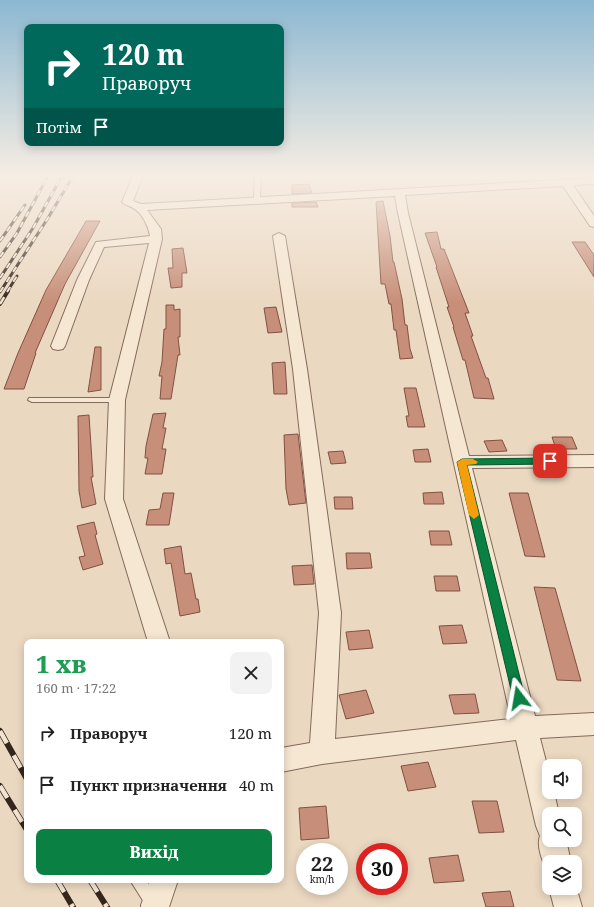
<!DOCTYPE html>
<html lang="uk">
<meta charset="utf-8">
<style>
:root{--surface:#fff;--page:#f2f2f2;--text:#222;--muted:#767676;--accent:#0b8043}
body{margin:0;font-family:"Noto Serif",serif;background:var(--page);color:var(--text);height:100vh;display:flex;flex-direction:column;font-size:15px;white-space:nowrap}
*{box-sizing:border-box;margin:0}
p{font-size:13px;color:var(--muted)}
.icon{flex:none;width:22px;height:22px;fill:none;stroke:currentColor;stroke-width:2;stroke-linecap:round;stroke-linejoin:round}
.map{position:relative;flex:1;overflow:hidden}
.panel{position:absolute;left:24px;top:639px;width:260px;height:244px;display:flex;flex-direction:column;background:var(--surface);border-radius:8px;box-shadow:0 2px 10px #0003}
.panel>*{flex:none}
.banner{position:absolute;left:24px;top:24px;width:260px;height:122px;border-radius:8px;box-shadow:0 2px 10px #0003;background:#00695c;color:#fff;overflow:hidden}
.buttons{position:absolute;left:542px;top:759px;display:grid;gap:8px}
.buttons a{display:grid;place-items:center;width:40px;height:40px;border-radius:8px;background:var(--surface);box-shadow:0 2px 10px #0003;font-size:20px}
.speed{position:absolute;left:296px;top:843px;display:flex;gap:8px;font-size:20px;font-weight:700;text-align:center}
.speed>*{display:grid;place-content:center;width:52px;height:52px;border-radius:50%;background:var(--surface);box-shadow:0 2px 10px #0003;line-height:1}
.speed small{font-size:10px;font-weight:400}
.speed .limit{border:6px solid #d22;background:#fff;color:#111}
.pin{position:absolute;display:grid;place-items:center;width:34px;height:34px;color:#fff;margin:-17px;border-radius:8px;box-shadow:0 2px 6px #0006}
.me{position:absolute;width:44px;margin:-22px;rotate:346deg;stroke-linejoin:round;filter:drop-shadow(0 0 3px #0008)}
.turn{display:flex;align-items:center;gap:14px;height:84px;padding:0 12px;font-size:18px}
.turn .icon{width:52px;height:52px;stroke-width:2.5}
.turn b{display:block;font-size:28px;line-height:34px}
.then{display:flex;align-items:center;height:38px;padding:0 12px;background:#0003;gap:8px;font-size:15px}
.round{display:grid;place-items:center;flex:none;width:42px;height:42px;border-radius:8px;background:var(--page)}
.head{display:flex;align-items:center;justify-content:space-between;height:68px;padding:0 12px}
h1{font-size:24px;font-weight:800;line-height:30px;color:#1e9e55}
.primary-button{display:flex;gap:8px;margin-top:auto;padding:8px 12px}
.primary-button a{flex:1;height:46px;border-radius:8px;background:var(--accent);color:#fff;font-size:16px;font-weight:800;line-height:46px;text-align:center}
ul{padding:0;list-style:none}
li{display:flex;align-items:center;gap:12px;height:52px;padding:0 12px}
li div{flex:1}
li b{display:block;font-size:15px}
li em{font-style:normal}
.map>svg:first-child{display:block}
</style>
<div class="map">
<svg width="594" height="907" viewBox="0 0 594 907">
<rect width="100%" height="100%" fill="#ebd8c1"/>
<!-- building -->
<path fill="#c78e79" stroke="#815141" d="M309,184l3,9 -20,1v-9z
M383,201l7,35 3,26h1l8,37 3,26h2l3,24 3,9 -13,1 -4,-29h-2l-3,-26h-2l-4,-20h-4l-5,-82z
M316,202l2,5h-26v-4z
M86,221h14l-35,63 -30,69h1l-12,36h-20l14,-36 28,-63z
M437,232l4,17h3l25,64h-4l8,23h-2l15,42h2l6,21 -20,-1 -9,-38h-2l-10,-33h1l-7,-20h2l-13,-40h1l-12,-34z
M572,242h13l9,13v22z
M183,248l4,25h-5v14l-11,1 -3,-20h5l-1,-19z
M166,305h8v5l6,-1v28h-2l2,18h-2l-7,44h-11l2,-23h-3l3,-14 2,-33h2z
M276,307l6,25 -14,1 -4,-25z
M95,347h6v43l-13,2z
M285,362l2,32h-13l-2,-31z
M404,388h12l9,39h-17l-2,-11h3z
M166,413l-3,15h3l-4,21h4l-4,25h-17l3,-16h-3l1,-12 7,-32z
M89,415l4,62h-2l5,27 -14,4 -3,-17 -1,-75z
M298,434l8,69 -17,2 -3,-16 -2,-54z
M552,437h20l5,12h-21z
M502,440l5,11 -18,1 -5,-11z
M428,449l3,13h-16l-2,-12z
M343,451l3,12 -15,1 -3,-12z
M442,492l2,12h-20l-1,-11z
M163,493h11l-5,32h-23l3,-15 11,-1z
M509,493h19l17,64 -20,-1z
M334,497h18l1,12h-18z
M94,522l3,12 -2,1 8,29 -20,6 -4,-13 6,-1 -8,-30z
M429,531h20l3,14h-21z
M181,546l4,28 6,-1 5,26h2l2,13 -20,4 -9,-53 -5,1 -2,-15z
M346,553h24l2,15 -25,1z
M312,565l2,19 -20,1 -2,-19z
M434,576h23l3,15h-24z
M534,587l21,1 26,93 -24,-1z
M462,625l5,18 -24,1 -4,-18z
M369,630l4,18 -24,2 -3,-18z
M366,690l8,23 -28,6 -7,-24z
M475,694l4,19 -25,1 -5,-19z
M428,762l8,25 -28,4 -7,-25z
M472,801h25l7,31 -25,1z
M326,806l3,32 -28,2 -2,-32z
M458,855l6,26 -30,2 -5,-25z
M510,891l4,16h-28l-4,-14z"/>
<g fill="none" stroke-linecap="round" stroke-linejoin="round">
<!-- lane casing -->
<g stroke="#836a5a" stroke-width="2">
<path id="lane" d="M255,176h6l-1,22 -3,2 -3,-2z
M29,398h88l4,2 -4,2h-85l-4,-2z
M130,880h16l18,27h-17z"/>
</g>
<!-- street casing -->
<g stroke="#836a5a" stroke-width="2">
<path id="street" d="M133,176h10l-10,25 8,3 453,-26v6l-21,1 21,31v11l-4,-1 -27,-40 -158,9 3,18 61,243 125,-1v12l-122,1 63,248 59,-3v22l-54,3 9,35v19h5l5,22h-10v26h17l5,22h-22v11l-2,-1c-4,-10 -11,-26 -7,-36l-4,-10 -20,-86 -194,24 -41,8v-24l29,-5 9,-130 -26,-244 -20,-133 6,-3 6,3 22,133 34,244 -6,126 176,-20 -113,-506 -3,-17 -248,14 14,19 1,10 -37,161 -2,99 47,143h-22l-43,-143 4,-99 40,-157 -45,4 -15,33 -24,66 -2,3 -5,1 -5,-1 -2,-3 26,-66 19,-38 54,-6c-1,-8 -7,-21 -14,-26 -4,-4 -10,-4 -14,-8z
M150,880h28l-9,27h-28v-2z
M575,883l7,24h-28l-5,-19v-1l26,1z"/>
</g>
<!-- lane -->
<use href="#lane" fill="#f6e7d3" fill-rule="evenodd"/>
<!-- street -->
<use href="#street" fill="#f6e7d3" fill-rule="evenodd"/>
<!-- rail-far2 casing -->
<g stroke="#34251d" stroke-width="3">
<path id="rail-far2" d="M0,241l25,-36
M0,257l17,-24 31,-57
M0,278l33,-50 29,-52
M0,292l48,-74 25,-42
M7,292l10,-16"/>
</g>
<!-- rail-far1 casing -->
<g stroke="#34251d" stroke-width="4">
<path id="rail-far1" d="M0,304l8,-13"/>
</g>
<!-- rail casing -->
<g stroke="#34251d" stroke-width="6">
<path id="rail" d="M0,731l27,48
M0,786l27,44
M57,880l16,27
M90,880l17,27"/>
</g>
<!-- rail-far2 -->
<use href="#rail-far2" stroke="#f3e4d0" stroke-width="2" stroke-dasharray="6" stroke-linecap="butt"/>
<!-- rail-far1 -->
<use href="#rail-far1" stroke="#f3e4d0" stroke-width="2.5" stroke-dasharray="8" stroke-linecap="butt"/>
<!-- rail -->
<use href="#rail" stroke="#f3e4d0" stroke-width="4.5" stroke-dasharray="14" stroke-linecap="butt"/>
</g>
<!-- sky -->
<linearGradient id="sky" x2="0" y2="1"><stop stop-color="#8cb8d2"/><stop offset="0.58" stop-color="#f6ede3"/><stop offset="1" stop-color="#f6ede3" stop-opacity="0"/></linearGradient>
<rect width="594" height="303" fill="url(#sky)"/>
<!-- route -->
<path fill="#0b8043" stroke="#07532c" d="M550,458l3,1 2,2 -2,3 -86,1 58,233 -2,4 -4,2 -5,-2 -1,-4 -56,-236 5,-3z"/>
<!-- slow -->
<path fill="#f59e0b" d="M462,459h11l5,3 -2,2 -9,1 12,50 -5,4 -5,-4 -12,-53z"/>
</svg>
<div class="buttons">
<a><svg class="icon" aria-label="sound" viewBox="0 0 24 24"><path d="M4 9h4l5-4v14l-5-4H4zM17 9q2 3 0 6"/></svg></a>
<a><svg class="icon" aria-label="search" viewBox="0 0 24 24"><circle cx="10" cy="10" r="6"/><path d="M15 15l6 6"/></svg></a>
<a><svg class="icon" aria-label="layers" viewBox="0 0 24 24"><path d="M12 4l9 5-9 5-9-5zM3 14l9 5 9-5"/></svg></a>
</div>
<div class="speed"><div>22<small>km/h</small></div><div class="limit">30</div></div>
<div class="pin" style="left:550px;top:461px;background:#d93025"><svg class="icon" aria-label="arrive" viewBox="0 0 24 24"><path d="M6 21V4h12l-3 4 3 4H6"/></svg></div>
<svg class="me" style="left:519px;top:698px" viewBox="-20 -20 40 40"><path d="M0-17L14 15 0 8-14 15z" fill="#0b8043" stroke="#fff" stroke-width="4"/></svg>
<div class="banner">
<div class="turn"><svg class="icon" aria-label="right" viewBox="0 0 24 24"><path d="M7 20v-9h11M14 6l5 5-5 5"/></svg><div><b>120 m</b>Праворуч</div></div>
<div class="then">Потім<svg class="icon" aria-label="arrive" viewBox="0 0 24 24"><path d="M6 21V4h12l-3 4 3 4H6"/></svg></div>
</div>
<section class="panel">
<div class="head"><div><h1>1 хв</h1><p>160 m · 17:22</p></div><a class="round"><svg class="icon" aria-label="close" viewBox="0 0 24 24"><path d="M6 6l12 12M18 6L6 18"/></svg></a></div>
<ul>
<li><svg class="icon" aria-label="right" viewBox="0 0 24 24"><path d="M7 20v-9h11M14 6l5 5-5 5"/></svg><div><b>Праворуч</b></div><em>120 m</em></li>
<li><svg class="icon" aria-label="arrive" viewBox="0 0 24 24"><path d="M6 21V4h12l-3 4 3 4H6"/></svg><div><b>Пункт призначення</b></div><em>40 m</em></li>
</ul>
<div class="primary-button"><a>Вихід</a></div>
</section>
</div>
